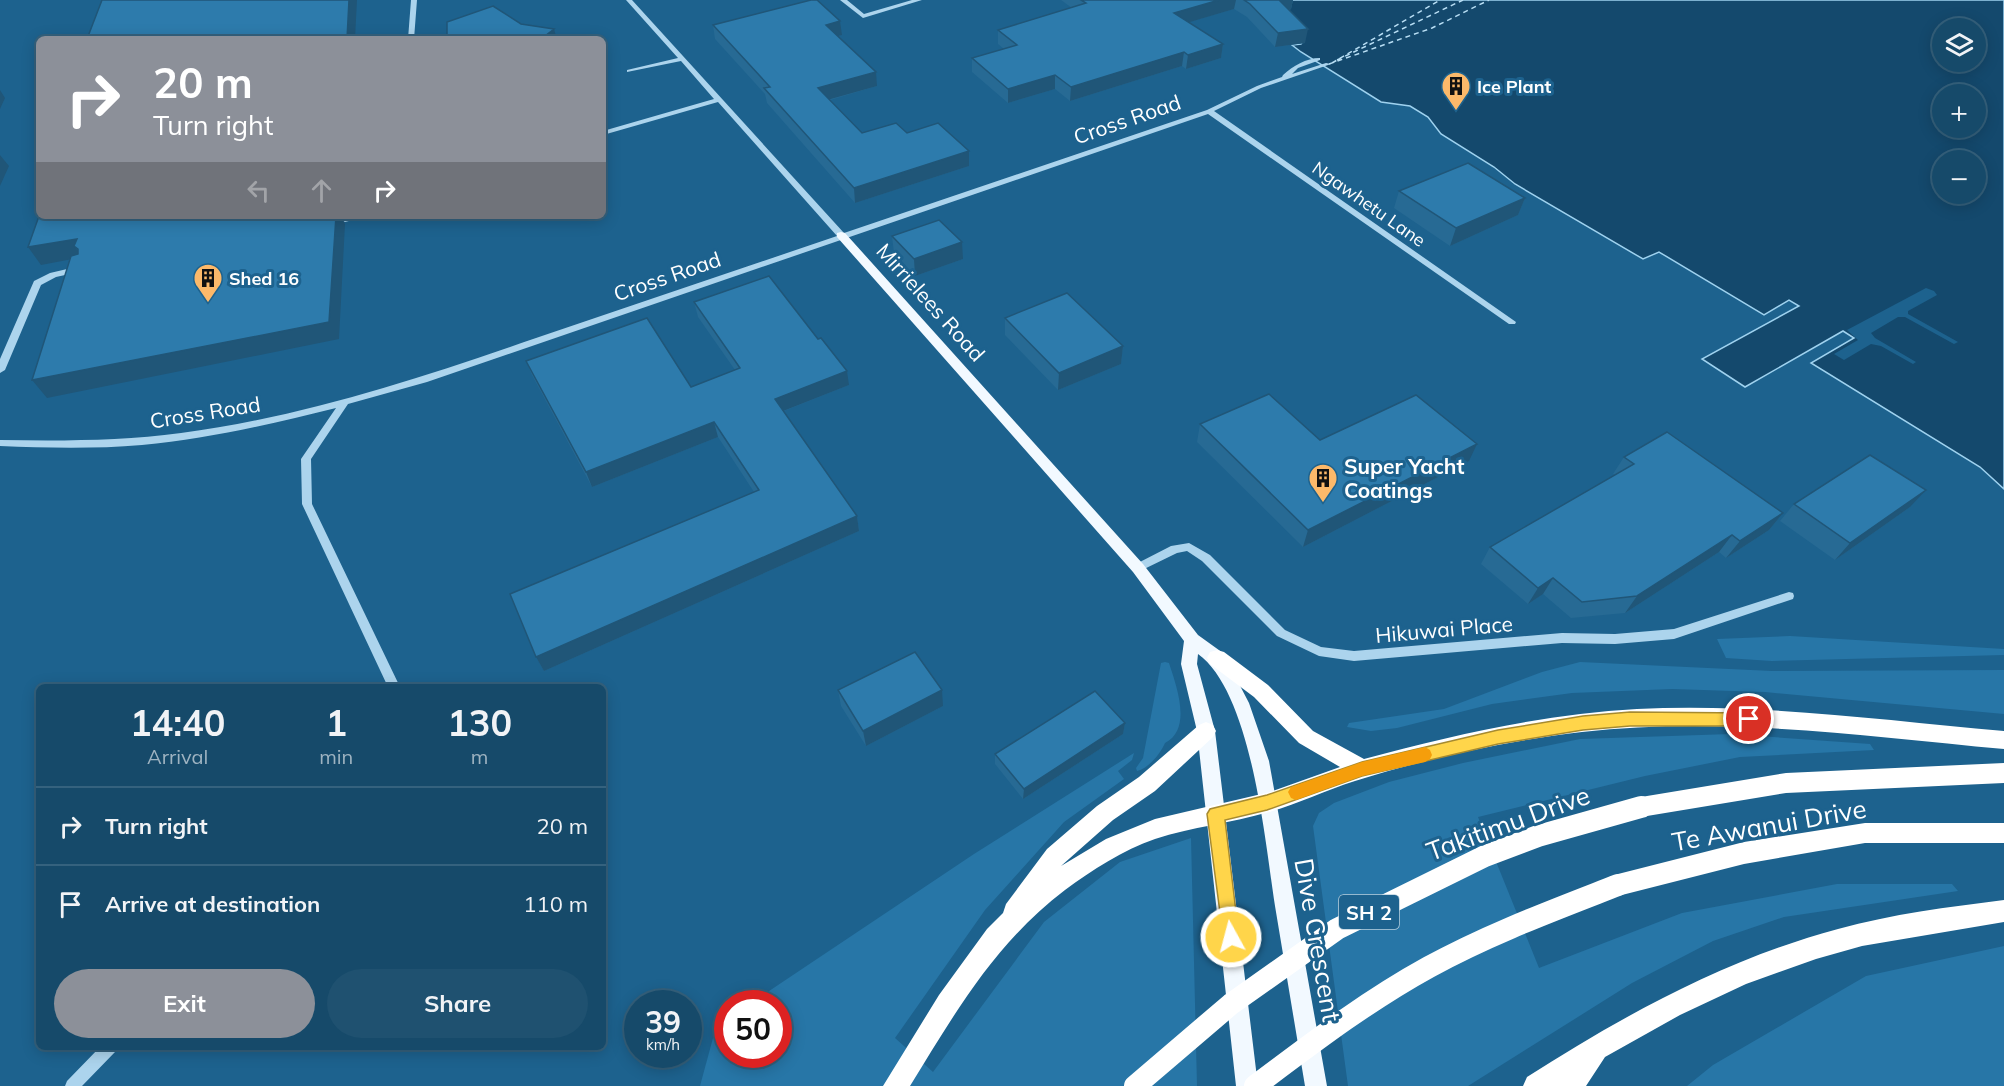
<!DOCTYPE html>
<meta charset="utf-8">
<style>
:root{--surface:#164a6a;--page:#1f5170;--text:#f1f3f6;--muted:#9eb3c1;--line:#35627e;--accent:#8c9099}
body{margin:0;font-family:Mulish,sans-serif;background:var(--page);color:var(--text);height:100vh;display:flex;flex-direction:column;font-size:22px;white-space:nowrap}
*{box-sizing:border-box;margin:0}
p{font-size:20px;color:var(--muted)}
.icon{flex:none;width:33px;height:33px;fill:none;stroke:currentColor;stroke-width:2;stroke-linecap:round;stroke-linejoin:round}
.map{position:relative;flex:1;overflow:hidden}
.details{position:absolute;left:36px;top:684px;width:570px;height:366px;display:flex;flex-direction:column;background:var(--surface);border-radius:9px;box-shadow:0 3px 15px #0003,0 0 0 2px var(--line)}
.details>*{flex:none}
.banner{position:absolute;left:36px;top:36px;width:570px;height:183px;border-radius:9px;box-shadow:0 3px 15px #0003,0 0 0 2px var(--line);background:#8c9099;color:#fff;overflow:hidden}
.tools{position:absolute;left:1932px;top:18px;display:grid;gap:12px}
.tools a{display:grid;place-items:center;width:54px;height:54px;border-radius:50%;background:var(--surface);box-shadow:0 3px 15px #0003,0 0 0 2px var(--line);font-size:30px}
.speed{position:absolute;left:624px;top:990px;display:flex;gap:12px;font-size:30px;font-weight:700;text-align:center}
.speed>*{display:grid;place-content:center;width:78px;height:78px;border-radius:50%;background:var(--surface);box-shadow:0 3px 15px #0003,0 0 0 2px var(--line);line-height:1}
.speed small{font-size:15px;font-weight:400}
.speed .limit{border:9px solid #d22;background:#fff;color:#111}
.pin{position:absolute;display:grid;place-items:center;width:51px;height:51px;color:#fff;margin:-26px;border:3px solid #fff;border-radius:50%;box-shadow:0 2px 6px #0007}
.me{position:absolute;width:66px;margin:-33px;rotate:353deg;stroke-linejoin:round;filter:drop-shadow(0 0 4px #0008)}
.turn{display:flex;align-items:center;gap:21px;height:126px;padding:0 18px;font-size:27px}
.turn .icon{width:78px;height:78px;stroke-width:2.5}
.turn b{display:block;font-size:42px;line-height:51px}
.lanes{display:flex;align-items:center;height:57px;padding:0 18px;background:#0003;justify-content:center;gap:30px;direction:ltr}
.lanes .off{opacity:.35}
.eta{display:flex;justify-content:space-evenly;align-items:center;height:102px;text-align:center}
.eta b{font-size:36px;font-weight:700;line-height:42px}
.button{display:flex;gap:12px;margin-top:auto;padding:12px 18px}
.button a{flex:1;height:69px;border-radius:36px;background:var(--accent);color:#fff;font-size:24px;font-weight:700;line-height:69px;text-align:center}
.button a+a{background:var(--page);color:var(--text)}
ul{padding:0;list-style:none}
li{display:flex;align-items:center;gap:18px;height:78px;padding:0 18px;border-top:2px solid var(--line)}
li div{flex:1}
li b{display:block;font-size:22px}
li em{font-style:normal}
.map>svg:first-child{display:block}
</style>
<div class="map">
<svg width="2004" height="1086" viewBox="0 0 2004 1086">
<rect width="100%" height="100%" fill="#1d628e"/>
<!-- green -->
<path fill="#2776a7" d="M1790,636l214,13v6l-232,6 -46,-3 -9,-19z
M1165,662l4,1c7,22 24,66 -4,80 -5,11 -16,25 -28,28l-1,-3 7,-10 18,-95z
M1580,662l192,9 232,-1v44l-239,-22 -93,-3 -100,4 -80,11 -95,24 -26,3 -24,-4 2,-4 95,-14 98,-37z
M1731,734l139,10 4,6 -134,7 -95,19 -167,41 61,151 143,-55 155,-29h115l6,7 -174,26 -71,24 -81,42 -164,103h-120l-35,-260 6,-13 15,-10 55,-21 74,-19 117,-24z
M1134,753l-2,7 -14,11 6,8 -60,43 -79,88 -90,128 38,34 111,-150 76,-60 71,-24 6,248h-497l16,-59 11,-8 1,35h50v-50l-27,-1 223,-149z
M2004,946v140h-317l26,-21 153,-89z"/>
<!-- water -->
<path fill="#14496d" stroke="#9fd2ef" stroke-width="1.5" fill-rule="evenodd" d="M1277,0h727v489l-24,-22 -169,-104 43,-25 -11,-7 -98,56 -43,-28 97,-53 -10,-6 -25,15 -105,-63 -16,7 -128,-75 -21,-17 -53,-33 -13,-17 -18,-11 -29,-4 -80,-50 -9,-7 9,-1 2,-3 -40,-24zM1942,28h34v34h-34zM1942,94h34v34h-34zM1942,160h34v34h-34z"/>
<!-- pier -->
<path fill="#1d628e" d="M1926,288l8,3 3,4 -29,16v3l50,28 -4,2 -49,-27h-7l-27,16 4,5 41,24 -3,2 -32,-18 -10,-2 -27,16 -10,-6 24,-14 -11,-10z"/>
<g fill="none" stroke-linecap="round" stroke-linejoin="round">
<!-- ferry -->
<path stroke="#b8def4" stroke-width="1.5" stroke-dasharray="5 4" stroke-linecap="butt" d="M1337,60l126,-60
M1332,63l108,-63
M1329,64l103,-36 57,-28"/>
<!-- minor -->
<path fill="#acd4ed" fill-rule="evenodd" d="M411,0h6l-3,39h-6z
M626,0h6l212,233 363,-123 50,-24 25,-9 1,-2c10,-9 23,-17 37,-17v2l-22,8 -6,6 34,-11 5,1 -70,24 -47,23 302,211 -1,2h-6l-301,-210 -781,268 -79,22 -37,55 1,45 88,183h-12l-86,-183 -1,-45 35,-51c-64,16 -128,31 -194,37 -47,4 -95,3 -142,1v-6c61,1 121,1 181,-7 122,-16 240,-55 355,-95 101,-34 201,-68 301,-102l-119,-134 -115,33v-4l111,-32 -33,-38 -54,11v-2l51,-12z
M840,0h7l17,14 48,-14h10l-59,18z
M353,216h15l-23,6 -4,-2z
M80,266l3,1v4l-27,6 -15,8 -36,85 -5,3v-14l34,-78 16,-8z
M1189,543l21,12 75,75 36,17 33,4 208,-18 53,1 59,-5 115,-37 4,1 1,3 -1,3 -119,40 -59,5 -53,-1 -208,18 -35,-5 -42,-20 -75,-75 -15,-10 -10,2 -39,19 -4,-1 -1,-3 1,-3 37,-19z
M100,1047h17l-2,5 -33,34h-17l2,-5z"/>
<!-- major -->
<path fill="#f2f9ff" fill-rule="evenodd" d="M841,232l4,1 298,331 55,71 25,18 26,50 20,58 58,325h-22c-10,-60 -20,-120 -30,-180 -10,-64 -23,-213 -77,-252l-1,10 18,67 43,355h-22l-39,-355 -16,-67 3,-23 -51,-69 -296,-335v-4z"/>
<!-- highway -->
<path fill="#fff" fill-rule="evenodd" d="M1217,650l7,2 44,33 45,46 51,28c89,-24 180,-45 273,-50 122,-6 245,11 367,22v18c-140,-13 -281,-33 -422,-17 -76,9 -154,26 -227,49 -29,9 -57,23 -86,31 -38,11 -77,15 -114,27 -32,11 -63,31 -90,51 -70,53 -110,123 -155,196h-27l56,-91 48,-66 16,-16 3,-9 41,-55 50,-43 42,-29 60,-52 7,-3 7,3 3,6 -3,6 -58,54 -42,29 -52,46 45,-27 49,-20 115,-27 70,-25 -41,-24 -45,-46 -44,-33 -3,-6 3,-6z
M2004,763v20l-218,10 -145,24 -8,-3 -3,-7 3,-7 8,-3 145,-24z
M1865,823h139v20h-139l-121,21 -126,32 -8,-3 -3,-8 3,-8 8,-3 126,-32z
M2004,900v22l-142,24 -46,13 -70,25 -66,31 -75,42 -19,29h-63l4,-9c97,-62 199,-118 311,-148 54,-15 110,-22 166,-29z"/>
<!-- highway-bridge -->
<path stroke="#fff" stroke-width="22" d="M1135,1086l96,-82 106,-75 148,-73 53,-20 103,-29
M1255,1086c56,-42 112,-85 174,-119 60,-33 125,-57 189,-82"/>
</g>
<!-- wall -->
<path fill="#276a94" d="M1061,0h232l-2,9 -2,1 16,33 -30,4 -28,-30 -13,-8 -45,13 34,22 -2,14 -35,11 -4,-3 -112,35 -15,-12 -47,14 -36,-31v-14l32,-9 -6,-5v-14l74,-22z
M713,25l129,10 -5,1 40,50 -47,14 32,33h45l62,18v15l-114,37 -88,-100 -2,-9 -50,-55z
M1399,191l126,7 -7,17 -68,31 -56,-38z
M892,236l71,23 -48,17 -21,-23z
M694,302l155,83 -65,26 73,105 2,15 -315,140 -8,-14 218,-165 -36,-55 -126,50 -60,-112 -6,-14 165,26 44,-17 -37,-53z
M1005,318l118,28 -2,18 -63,26 -53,-55z
M1200,424l269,37 -166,86 -106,-105z
M1624,457l159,56 -14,17 -43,28 -7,-6 -94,61 -54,5 -28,-24 -15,10 -47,-40 9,-17 125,-72 -2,-1z
M1794,504l116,3 -75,53 -55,-39z
M838,690l105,16 -77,40 -25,-40z
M1125,723l-2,11 -100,65 -28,-35v-10z"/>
<!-- shaded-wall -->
<path fill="#205678" d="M349,0h8l-2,39h-8z
M1219,0h17l-2,9 -61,18 1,-14z
M1278,0h15l-2,9 -15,4z
M840,21l2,14 -15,4 -1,-14z
M554,29l3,10h-16z
M1308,29l-3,14 -30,4 3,-14z
M1223,44l-2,14 -35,11 2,-14z
M1184,52l-2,14 -112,35 1,-14z
M876,72l1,14 -57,16 -2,-14z
M1055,75v14l-47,14v-14z
M0,90l5,8 -5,11z
M969,151v15l-114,37 -1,-15z
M0,155l9,11 -9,20z
M1525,198l-7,17 -68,31 6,-18z
M336,216h10l-4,2 3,6 -6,115 -292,59 -15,-18z
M77,239l1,10 -4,-3 9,11 -42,8 -13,-18z
M962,242l1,17 -48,17 -1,-17z
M1123,346l-2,18 -63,26 1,-17z
M847,371l2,14 -71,28 -3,-14z
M714,422l4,15 -126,50 -6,-15z
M1477,444l-8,17 -166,86 5,-17z
M1926,490l-16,17 -75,53 15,-17z
M1783,513l-14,17 -43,28 14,-17z
M857,516l2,15 -315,140 -8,-14z
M1732,535l-13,17 -94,61 12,-17z
M1553,578l-10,16 -15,10 10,-16z
M942,690l1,16 -77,40 -3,-15z
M1125,723l-2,11 -100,65 1,-10z"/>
<!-- building -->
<path fill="#2d7bac" stroke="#205678" stroke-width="1.5" d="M102,0h247l-2,39h-260z
M811,0h6l23,21 -14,4 50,47 -58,16 44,45 34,-10 11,10 31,-10 31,28 -115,37 -90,-100 6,-1 -57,-62z
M1081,0h138l-45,13 49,31 -35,11 -4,-3 -113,35 -16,-12 -47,14 -36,-31 45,-13 -19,-15 88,-27z
M1244,0h35l29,29 -30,4 -28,-29z
M493,6l28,18 33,5 -13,10h-94v-17z
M1468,163l57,35 -69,30 -57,-37z
M39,216h297l-7,106 -297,58 39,-124 7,-2v-5l-4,-3 3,-7 -49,8z
M939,220l23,22 -48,17 -22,-23z
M769,276l49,63 3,-1 26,33 -72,28 82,117 -321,141 -26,-63 249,-104 -45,-68 -128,50 -60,-111 121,-43 44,69 49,-19 -46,-66z
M1067,293l56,53 -64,27 -54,-55z
M1269,394l51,46 96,-45 61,49 -169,86 -108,-106z
M1667,432l116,81 -43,28 -8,-6 -95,61 -55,6 -29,-24 -15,10 -48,-41 144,-83 -10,-7z
M1870,455l56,35 -76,53 -56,-39z
M915,652l27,38 -79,41 -25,-41z
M1095,691l30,32 -101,66 -29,-35z"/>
<!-- route -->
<path fill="#ffd54a" stroke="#a68a30" stroke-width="1.5" d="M1630,712l119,1 6,2 2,4 -2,5 -6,2h-119l-47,4 -85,14 -136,32 -95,34 -42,10 14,117 -2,6 -6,3 -7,-3 -17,-129 3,-5 57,-14 95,-33 136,-32 85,-14z"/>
<!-- slow -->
<path fill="#f59e0b" d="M1425,747l5,3 2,5 -2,4 -5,3 -63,14 -66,24 -5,-2 -3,-6 3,-5 71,-25z"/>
<!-- icons -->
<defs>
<g id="building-pin" transform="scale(1.5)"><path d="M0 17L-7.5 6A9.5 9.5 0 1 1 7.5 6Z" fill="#fcb96a" stroke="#1d628e"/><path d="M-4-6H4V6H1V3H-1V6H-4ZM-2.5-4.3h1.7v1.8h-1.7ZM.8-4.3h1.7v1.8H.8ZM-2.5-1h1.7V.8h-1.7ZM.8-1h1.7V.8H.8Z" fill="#111"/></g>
</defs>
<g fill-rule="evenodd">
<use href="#building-pin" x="1456" y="86"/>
<use href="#building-pin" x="208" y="278"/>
<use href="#building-pin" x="1323" y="478"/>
</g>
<g text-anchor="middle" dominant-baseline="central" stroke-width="6" stroke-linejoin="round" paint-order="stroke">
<!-- far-poi labels -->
<g font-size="18" font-weight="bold" fill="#fff" stroke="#1d628e" text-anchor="start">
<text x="1477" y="86">Ice Plant</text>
<text x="229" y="278">Shed 16</text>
</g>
<!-- far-street labels -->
<g font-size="18" fill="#fff" stroke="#1d628e">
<text transform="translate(1369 204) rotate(35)">Ngawhetu Lane</text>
</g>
<!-- shield labels -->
<rect fill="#1d628e" stroke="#bbd0dd" stroke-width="1.5" x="1339" y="895" width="60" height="34" rx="4.5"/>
<g font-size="20" font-weight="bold" fill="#fff">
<text x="1369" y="912">SH 2</text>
</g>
<!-- street labels -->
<g font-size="21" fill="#fff" stroke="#1d628e">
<text transform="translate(1127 119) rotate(-19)">Cross Road</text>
<text transform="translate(667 276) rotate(-19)">Cross Road</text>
<text transform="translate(931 302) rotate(48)">Mirrielees Road</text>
<text transform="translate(205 412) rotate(-9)">Cross Road</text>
<text transform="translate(1444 629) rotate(-5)">Hikuwai Place</text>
</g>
<!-- poi labels -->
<g font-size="21" font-weight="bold" fill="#fff" stroke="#1d628e" text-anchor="start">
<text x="1344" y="466">Super Yacht<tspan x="1344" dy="24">Coatings</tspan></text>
</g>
<!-- near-street labels -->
<g font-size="26" fill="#fff" stroke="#1d628e">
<text transform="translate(1508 823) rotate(-20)">Takitimu Drive</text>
<text transform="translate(1769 825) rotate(-10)">Te Awanui Drive</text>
<text transform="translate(1318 940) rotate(80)">Dive Crescent</text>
</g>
</g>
</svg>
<div class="tools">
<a><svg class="icon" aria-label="layers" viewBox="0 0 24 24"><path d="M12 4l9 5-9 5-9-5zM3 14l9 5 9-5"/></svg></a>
<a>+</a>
<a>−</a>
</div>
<div class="speed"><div>39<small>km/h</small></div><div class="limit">50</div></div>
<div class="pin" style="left:1749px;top:719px;background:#d93025"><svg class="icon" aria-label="arrive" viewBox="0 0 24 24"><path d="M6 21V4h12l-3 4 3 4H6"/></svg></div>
<svg class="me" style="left:1231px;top:937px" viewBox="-20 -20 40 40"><circle r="17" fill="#ffd54a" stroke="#fff" stroke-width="3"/><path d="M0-11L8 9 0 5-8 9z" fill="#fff"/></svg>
<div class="banner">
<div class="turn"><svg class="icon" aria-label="right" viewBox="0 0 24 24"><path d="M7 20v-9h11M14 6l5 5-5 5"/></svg><div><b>20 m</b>Turn right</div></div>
<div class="lanes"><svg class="icon off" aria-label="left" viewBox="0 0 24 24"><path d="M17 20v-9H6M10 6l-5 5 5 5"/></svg><svg class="icon off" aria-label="ahead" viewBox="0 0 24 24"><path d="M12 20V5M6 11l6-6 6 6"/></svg><svg class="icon" aria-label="right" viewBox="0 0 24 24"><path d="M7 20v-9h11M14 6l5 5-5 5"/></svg></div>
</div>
<section class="details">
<div class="eta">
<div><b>14:40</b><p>Arrival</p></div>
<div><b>1</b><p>min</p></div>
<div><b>130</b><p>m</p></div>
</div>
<ul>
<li><svg class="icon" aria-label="right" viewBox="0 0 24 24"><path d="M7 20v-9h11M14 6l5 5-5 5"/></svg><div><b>Turn right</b></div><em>20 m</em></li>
<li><svg class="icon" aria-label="arrive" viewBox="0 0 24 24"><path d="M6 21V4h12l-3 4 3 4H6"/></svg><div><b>Arrive at destination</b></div><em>110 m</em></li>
</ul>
<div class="button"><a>Exit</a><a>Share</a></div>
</section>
</div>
